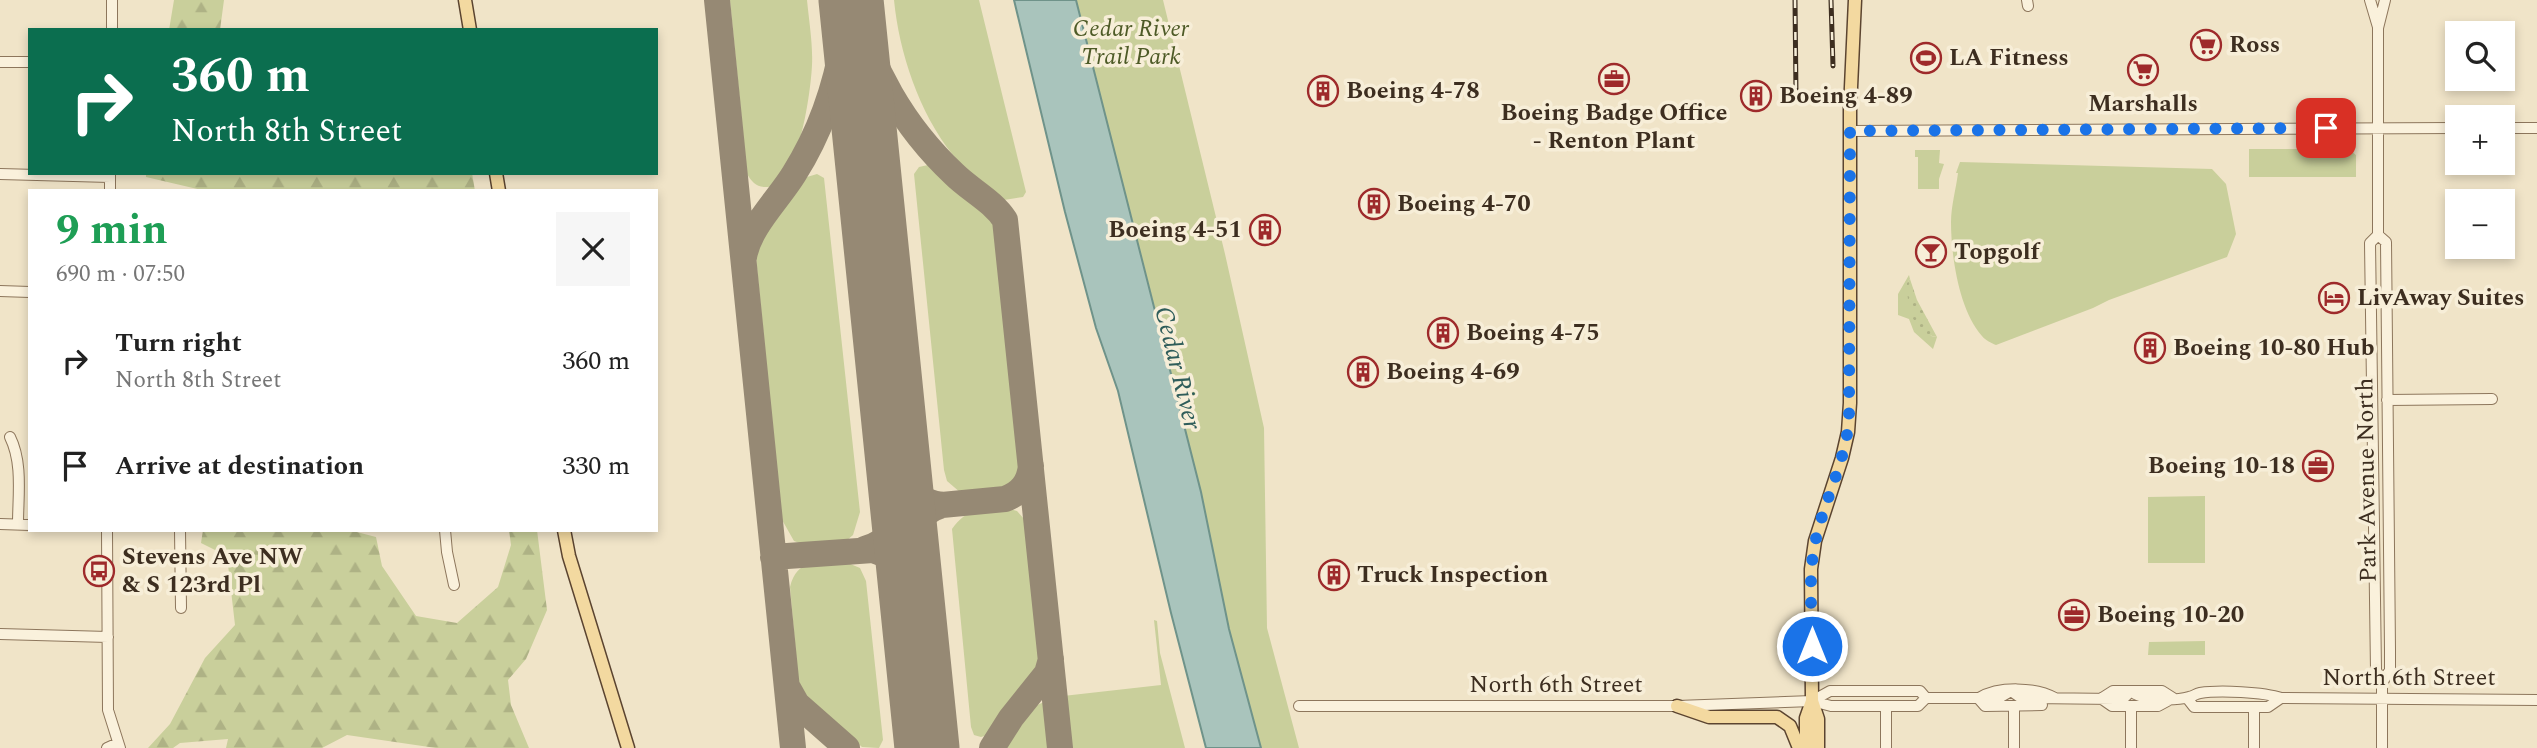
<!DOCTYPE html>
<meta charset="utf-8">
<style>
:root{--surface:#fff;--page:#f6f6f6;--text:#222;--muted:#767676}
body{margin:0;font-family:Spectral,serif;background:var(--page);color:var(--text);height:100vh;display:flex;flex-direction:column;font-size:26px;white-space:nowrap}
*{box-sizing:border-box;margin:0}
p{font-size:23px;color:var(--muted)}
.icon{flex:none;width:38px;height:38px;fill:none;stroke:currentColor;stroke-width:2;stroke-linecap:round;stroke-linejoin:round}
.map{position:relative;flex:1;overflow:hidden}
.side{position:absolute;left:28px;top:189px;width:630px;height:343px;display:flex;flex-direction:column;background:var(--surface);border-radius:0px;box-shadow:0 4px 10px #0003}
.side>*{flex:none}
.top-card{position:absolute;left:28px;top:28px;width:630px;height:147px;border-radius:0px;box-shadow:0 4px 10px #0003;background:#0b6e4f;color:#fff;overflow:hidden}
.buttons{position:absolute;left:2445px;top:21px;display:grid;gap:14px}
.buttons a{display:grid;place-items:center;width:70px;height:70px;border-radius:0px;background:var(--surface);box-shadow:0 4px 10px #0003;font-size:35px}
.pin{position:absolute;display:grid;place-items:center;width:60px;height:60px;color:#fff;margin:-30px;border-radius:14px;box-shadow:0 4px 10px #0006}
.me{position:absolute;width:77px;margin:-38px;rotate:0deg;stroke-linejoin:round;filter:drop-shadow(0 0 5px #0008)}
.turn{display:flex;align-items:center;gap:24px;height:147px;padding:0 28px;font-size:32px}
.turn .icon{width:91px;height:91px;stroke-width:2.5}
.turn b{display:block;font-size:49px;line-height:60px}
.round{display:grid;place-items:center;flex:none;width:74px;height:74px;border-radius:0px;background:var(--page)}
.summary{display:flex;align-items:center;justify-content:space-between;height:119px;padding:0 28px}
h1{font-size:42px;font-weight:700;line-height:52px;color:#1e9e55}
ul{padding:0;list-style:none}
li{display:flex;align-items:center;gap:21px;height:105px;padding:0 28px}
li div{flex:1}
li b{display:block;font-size:26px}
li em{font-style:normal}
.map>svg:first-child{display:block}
</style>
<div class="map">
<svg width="2537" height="748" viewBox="0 0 2537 748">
<defs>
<pattern id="forest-firs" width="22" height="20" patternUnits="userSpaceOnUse" patternTransform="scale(1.75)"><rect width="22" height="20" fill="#c9cf9b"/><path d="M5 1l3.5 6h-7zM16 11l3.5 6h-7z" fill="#aeb285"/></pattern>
<pattern id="garden-dots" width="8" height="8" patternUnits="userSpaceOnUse" patternTransform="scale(1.75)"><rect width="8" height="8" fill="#c9cf9b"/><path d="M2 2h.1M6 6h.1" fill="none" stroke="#aeb285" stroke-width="1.8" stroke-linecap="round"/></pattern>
</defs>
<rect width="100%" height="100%" fill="#f0e4c8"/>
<!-- green -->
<path fill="#c9cf9b" d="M730,0h77c2,21 6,44 5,65 -1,25 -13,119 -44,122 -11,1 -16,-5 -21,-13z
M894,0h85l47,192 -3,5 -19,3 -9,-4c-14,-13 -30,-26 -42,-41 -34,-42 -54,-103 -59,-155z
M1076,0h87l62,254 39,174 3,200 32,120h-38l-32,-119 -52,-234z
M2249,149h100l7,6v22h-107z
M1915,150h25l-1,13 5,1 -5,15v10h-21v-32h-3z
M1960,162l252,7 14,15 10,50 -9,23 -118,43 -16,8 -97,37c-5,-2 -11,-5 -14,-9 -23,-26 -31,-80 -31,-114 0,-16 5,-33 7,-49h-2z
M928,165l70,59 4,12 22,228v14c-16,16 -41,16 -63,15l-14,-12 -3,-11 -30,-296 5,-7z
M817,174l7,4 36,334 -7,23 -7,6 -41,4 -11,-4 -13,-23 -26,-271 52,-70z
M1909,275l1,4 -3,4 24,53 6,1 -4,12 -19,-17 -5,-13 -11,-4v-21z
M2205,496v67h-57v-66z
M1006,508l11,3 14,16 13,129 -5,15 -48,63 -10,3 -7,-2 -3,-8 -19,-198c15,-22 30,-18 54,-21z
M843,561l17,7 6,13 17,159 -4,8 -17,-1 -50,-45 -11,-13 -3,-11 -8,-91c7,-29 28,-24 53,-26z
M1154,620l3,1 3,32 25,95h-117l-5,-52 98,-11z
M2205,641v14h-57l1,-13z
M1044,702l6,9 3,37h-49l31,-42z"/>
<!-- forest -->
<path fill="url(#forest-firs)" d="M174,0h50l-4,30h-51z
M146,173h326l3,18h-269l-60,-14z
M203,530h146l27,7 6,29 34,50 41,7 41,-36 13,-42 -2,-15h28l10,80 -21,49 -18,21 3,25 18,43h-93l-89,-13 -25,13h-96l2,-9 -48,4 -7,5h-25l22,-24 35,-66 30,-33 -8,-69 -26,-13z"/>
<!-- garden -->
<path fill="url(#garden-dots)" d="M1910,279l7,21 20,37c-26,-3 -30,-34 -30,-54z"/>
<!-- water -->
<path fill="#a9c4bc" stroke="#6f938a" stroke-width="2" d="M1014,0h62l125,492 28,137 32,119h-55l-35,-135 -53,-222 -22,-63 -31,-116z"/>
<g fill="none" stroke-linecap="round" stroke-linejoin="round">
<!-- taxiway -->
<path stroke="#968974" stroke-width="26" d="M717,0l76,748
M854,0c15,67 50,127 100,174 16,16 39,27 51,46l55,528
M744,257c5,-30 34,-57 50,-83 26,-41 42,-88 50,-136 1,-13 1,-25 2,-38
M899,470c10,20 20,32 43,35l63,-6c16,-6 24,-16 26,-33
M865,549c28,-9 32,-24 37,-51
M907,552c3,-23 13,-40 35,-47
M773,557l100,-7c23,7 31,22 38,44
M788,688l9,16 50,44
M992,748l19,-30 36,-45 4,-14"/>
<!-- runway -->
<path stroke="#968974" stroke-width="65" d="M851,0l76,748"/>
<!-- minor casing -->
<g stroke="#8d765c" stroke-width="12">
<path id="minor" d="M2027,0l1,6
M2370,0l8,27
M112,30v-30
M0,62h30
M2502,128h35
M1850,131l607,-3
M0,174l110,3
M110,191v-17
M2378,235l-8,8 6,427 6,13v65
M0,291l30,1
M2387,400l105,-1
M10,437c13,26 8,59 8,87
M0,524l30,1
M107,530l1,180 12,38
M180,530l1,78
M445,530l2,22 7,33
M0,634l108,3
M2382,683l8,-13v-20l-4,-408 -8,-7v-207l7,-28
M2131,691c11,10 44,10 58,6 5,-1 6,-3 11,-4 19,-3 64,-1 81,5l256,2
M1978,698l7,8 57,-1
M1979,698c20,-12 56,-11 76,0
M2102,698l11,-7h49l11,7
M2187,698l7,9h74l13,-9
M2102,699l10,7h46l13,-7
M1812,701l18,-10h90l6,7h73l12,-7 10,7 94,1 10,-2 6,-6
M1299,706h378l135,-5 19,5h87l8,-8
M2014,706v42
M2131,706v42
M2254,707v41
M107,748l11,-5
M1886,748v-42"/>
</g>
<!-- major casing -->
<g stroke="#5b4430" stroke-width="15">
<path id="major" d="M465,0l5,30
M496,173l3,18
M564,530l5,26 59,192
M1812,701l6,18v29
M1677,706l32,11h68l13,9 9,22
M1806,748v-30l6,-17 -1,-132 4,-28 27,-83 6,-26 2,-29v-294l5,-109"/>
</g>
<!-- minor -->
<use href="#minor" stroke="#faf1dc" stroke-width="10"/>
<!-- major -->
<use href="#major" stroke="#f3d9a0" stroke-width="12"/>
<!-- rail casing -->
<g stroke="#3d2e20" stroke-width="5">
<path id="rail" d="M1795,0l1,94
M1831,0l2,66"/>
</g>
<!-- rail -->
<use href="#rail" stroke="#f7eed8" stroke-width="2.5" stroke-dasharray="8" stroke-linecap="butt"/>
</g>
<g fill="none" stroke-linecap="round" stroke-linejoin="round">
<!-- route -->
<path stroke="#1a73e8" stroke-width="12" stroke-dasharray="0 21.6" d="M1812,646c0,-34 -4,-70 3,-103 9,-43 31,-81 34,-125l1,-287 476,-3"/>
</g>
<!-- icons -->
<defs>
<g id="supermarket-ring" transform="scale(1.575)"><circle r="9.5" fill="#f7eed8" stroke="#9e2a2b" stroke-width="1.5"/><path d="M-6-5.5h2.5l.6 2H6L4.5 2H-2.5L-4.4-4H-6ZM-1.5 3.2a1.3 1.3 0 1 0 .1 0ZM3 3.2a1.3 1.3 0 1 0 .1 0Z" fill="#9e2a2b"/></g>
<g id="stadium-ring" transform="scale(1.575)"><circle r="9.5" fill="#f7eed8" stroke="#9e2a2b" stroke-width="1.5"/><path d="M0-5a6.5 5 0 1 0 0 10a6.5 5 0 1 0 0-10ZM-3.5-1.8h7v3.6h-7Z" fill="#9e2a2b"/></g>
<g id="office-ring" transform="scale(1.575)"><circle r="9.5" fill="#f7eed8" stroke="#9e2a2b" stroke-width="1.5"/><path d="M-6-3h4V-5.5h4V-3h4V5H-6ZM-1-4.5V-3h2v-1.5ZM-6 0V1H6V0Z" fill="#9e2a2b"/></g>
<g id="building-ring" transform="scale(1.575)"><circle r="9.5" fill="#f7eed8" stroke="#9e2a2b" stroke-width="1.5"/><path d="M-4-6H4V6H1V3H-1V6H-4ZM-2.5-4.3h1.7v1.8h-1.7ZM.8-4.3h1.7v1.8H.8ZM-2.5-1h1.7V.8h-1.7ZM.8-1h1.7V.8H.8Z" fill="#9e2a2b"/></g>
<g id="bar-ring" transform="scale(1.575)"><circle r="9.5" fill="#f7eed8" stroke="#9e2a2b" stroke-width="1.5"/><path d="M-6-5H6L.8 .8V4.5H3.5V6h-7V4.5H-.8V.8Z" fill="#9e2a2b"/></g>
<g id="hotel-ring" transform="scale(1.575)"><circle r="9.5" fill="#f7eed8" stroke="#9e2a2b" stroke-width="1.5"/><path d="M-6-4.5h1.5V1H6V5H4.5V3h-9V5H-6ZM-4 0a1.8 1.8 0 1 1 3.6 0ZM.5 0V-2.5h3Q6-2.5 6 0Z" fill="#9e2a2b"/></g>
<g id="bus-ring" transform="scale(1.575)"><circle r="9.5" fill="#f7eed8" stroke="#9e2a2b" stroke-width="1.5"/><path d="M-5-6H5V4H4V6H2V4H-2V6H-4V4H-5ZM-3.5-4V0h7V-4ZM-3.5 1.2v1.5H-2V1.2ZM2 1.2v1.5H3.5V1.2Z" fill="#9e2a2b"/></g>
</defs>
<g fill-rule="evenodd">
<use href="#supermarket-ring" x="2206" y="45"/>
<use href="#stadium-ring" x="1926" y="58"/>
<use href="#supermarket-ring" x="2143" y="70"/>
<use href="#office-ring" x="1614" y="79"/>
<use href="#building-ring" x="1323" y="91"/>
<use href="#building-ring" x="1756" y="96"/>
<use href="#building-ring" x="1374" y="204"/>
<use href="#building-ring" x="1265" y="230"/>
<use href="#bar-ring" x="1931" y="252"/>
<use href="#hotel-ring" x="2334" y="298"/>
<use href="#building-ring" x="1443" y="333"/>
<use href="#building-ring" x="2150" y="348"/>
<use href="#building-ring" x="1363" y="372"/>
<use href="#office-ring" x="2318" y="466"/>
<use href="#bus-ring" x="99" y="571"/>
<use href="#building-ring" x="1334" y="575"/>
<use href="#office-ring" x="2074" y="615"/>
</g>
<g text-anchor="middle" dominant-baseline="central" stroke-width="7" stroke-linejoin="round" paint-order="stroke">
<!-- park labels -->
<g font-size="24" font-style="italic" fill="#4d5a26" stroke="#f7eed8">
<text x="1131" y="29">Cedar River<tspan x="1131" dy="28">Trail Park</tspan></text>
</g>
<!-- poi labels -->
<g font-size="24" font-weight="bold" fill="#3d2e20" stroke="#f7eed8" text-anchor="start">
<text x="2229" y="45">Ross</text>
<text x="1949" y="58">LA Fitness</text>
<text x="1346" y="91">Boeing 4-78</text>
<text x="1779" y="96">Boeing 4-89</text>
<text x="2143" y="104" text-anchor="middle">Marshalls</text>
<text x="1614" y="113" text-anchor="middle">Boeing Badge Office<tspan x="1614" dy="28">- Renton Plant</tspan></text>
<text x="1397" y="204">Boeing 4-70</text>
<text x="1242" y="230" text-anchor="end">Boeing 4-51</text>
<text x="1954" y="252">Topgolf</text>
<text x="2357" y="298">LivAway Suites</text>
<text x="1466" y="333">Boeing 4-75</text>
<text x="2173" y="348">Boeing 10-80 Hub</text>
<text x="1386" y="372">Boeing 4-69</text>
<text x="2295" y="466" text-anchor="end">Boeing 10-18</text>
<text x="122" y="557">Stevens Ave NW<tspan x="122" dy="28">&amp; S 123rd Pl</tspan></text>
<text x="1357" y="575">Truck Inspection</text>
<text x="2097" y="615">Boeing 10-20</text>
</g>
<!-- street labels -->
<g font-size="24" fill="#3d2e20" stroke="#f7eed8">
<text transform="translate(2367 480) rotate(-91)">Park Avenue North</text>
<text x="2409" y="678">North 6th Street</text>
<text x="1556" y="685">North 6th Street</text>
</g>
<!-- water labels -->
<g font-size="26" font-style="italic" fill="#2f5d5a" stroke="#f7eed8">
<text transform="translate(1178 368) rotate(76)">Cedar River</text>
</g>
</g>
</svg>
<div class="buttons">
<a><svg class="icon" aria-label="search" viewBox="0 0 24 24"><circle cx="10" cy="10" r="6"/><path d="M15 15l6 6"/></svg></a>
<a>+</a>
<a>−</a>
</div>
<div class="pin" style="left:2326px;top:128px;background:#d93025"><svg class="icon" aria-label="arrive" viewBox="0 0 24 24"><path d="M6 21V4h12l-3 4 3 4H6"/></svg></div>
<svg class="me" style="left:1812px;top:646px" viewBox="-20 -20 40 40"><circle r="17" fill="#1a73e8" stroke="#fff" stroke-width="3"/><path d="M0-11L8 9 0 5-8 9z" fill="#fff"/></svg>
<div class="top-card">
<div class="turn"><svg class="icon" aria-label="right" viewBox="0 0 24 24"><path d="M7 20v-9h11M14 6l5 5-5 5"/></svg><div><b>360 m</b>North 8th Street</div></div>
</div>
<section class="side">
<div class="summary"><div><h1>9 min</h1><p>690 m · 07:50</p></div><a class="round"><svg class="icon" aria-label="close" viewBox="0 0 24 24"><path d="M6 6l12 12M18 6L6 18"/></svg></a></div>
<ul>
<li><svg class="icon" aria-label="right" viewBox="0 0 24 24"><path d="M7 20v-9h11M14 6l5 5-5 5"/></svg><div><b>Turn right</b><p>North 8th Street</p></div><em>360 m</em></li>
<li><svg class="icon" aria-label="arrive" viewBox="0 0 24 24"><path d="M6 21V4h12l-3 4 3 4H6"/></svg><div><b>Arrive at destination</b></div><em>330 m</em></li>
</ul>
</section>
</div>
